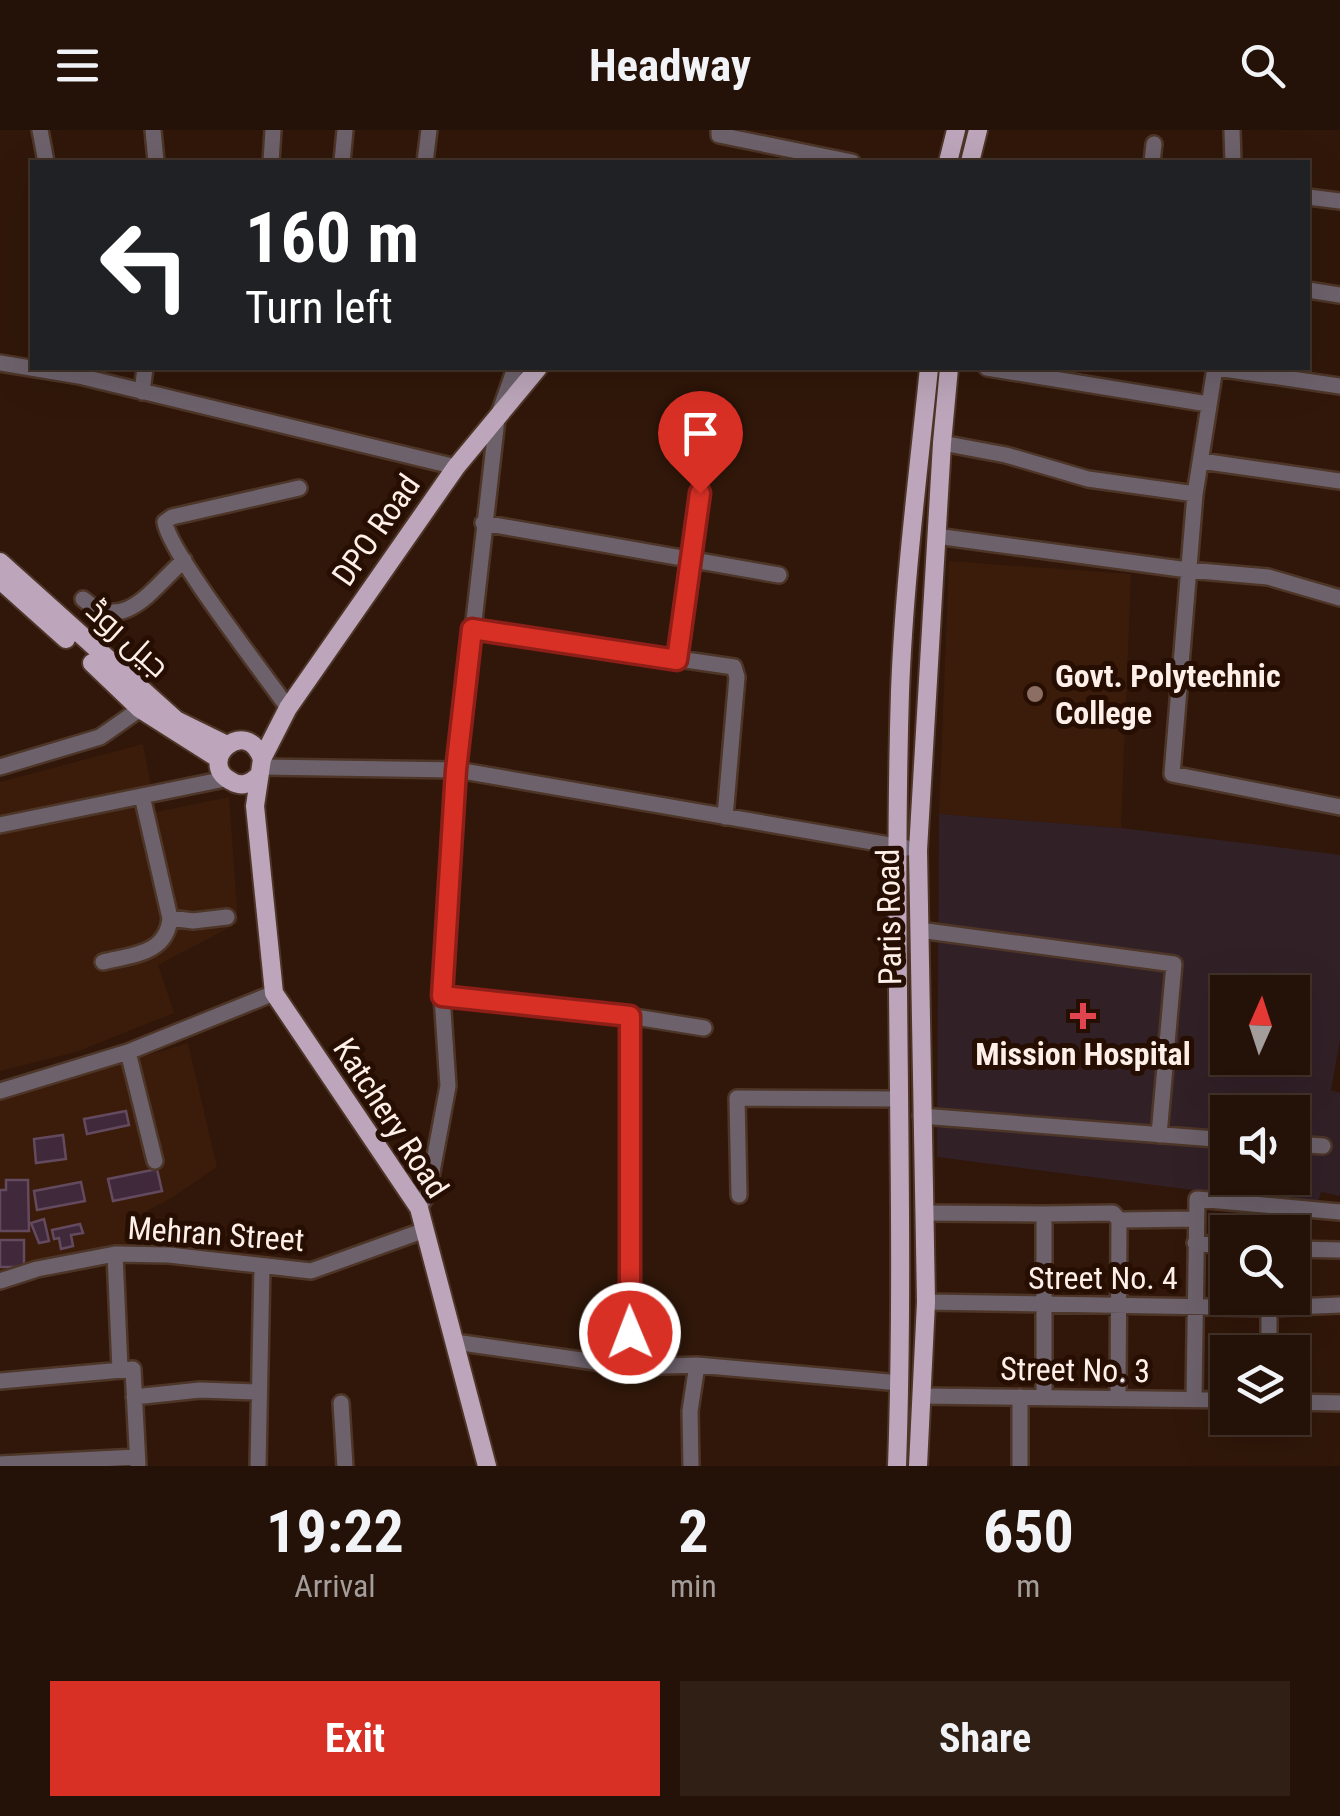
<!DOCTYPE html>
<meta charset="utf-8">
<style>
:root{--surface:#241107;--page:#301f15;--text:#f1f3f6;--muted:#a39d9b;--line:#413128;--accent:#d93025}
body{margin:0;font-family:"Roboto Condensed",Cairo,sans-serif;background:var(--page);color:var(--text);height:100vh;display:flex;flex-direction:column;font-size:38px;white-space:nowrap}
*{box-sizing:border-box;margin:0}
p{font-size:32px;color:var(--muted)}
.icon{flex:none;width:55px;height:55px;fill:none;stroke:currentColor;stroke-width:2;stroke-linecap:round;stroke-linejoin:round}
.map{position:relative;height:1336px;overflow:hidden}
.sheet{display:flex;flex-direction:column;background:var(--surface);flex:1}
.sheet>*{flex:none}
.guide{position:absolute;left:30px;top:30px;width:1280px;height:210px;border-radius:0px;box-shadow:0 10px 40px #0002,0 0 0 2px var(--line);background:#202124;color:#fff;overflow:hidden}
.needle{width:65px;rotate:3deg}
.tools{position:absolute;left:1210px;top:845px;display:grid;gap:20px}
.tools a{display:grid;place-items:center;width:100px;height:100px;border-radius:0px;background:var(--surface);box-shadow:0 10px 40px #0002,0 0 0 2px var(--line);font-size:50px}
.pin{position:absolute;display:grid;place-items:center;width:85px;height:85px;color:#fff;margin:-102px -42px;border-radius:50% 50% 50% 0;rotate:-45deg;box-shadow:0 0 10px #0007}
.pin .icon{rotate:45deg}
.me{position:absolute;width:110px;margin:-55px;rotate:359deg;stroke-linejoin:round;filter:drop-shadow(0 0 8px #0008)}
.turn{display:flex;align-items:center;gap:35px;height:210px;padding:0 50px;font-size:45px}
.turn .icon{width:130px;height:130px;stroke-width:2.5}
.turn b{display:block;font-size:70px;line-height:85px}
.eta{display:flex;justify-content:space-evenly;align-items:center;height:170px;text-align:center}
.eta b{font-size:60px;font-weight:700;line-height:70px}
.action{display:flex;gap:20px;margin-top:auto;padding:20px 50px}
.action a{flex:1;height:115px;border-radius:0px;background:var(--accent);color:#fff;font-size:40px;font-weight:700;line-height:115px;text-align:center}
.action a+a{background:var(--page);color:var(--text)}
header{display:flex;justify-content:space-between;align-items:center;height:130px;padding:0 50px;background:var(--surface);font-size:45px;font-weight:700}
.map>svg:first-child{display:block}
</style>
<header><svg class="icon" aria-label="menu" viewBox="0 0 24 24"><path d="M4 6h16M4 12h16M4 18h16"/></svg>Headway<svg class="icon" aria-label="search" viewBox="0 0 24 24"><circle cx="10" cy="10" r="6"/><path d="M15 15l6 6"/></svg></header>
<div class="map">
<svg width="1340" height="1336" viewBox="0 0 1340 1336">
<rect width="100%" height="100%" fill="#301709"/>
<!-- built -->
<path fill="#3b1c0a" d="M949,431l182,13 -10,254 -182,-14z
M143,614l13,68 73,-15 9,126 -80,42 16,48 -98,39 -76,19v-289z
M188,913l29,124 -44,30 -43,23v34l-130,27v-181z"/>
<!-- medical -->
<path fill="#322027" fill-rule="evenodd" d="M939,684l182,14 219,27v185l-9,50 9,3v103l-19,-4 -4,14 -380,-49zM1228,862h64v66h-64zM1228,982h64v66h-64z"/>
<!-- building -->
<path fill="#41293c" stroke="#634a5e" stroke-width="2.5" d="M126,981l3,14 -42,9 -3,-15z
M63,1005l3,24 -30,4 -2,-24z
M157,1039l5,22 -49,10 -5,-22z
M6,1050h22l1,51h-29v-41h6z
M81,1052l4,19 -48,9 -3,-19z
M44,1089l5,22 -10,2 -8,-20z
M80,1094l3,9 -12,2 2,11 -12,3 -2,-11 -5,1 -2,-9z
M0,1110h24v27h-24z"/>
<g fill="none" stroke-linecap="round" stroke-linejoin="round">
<!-- minor casing -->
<g stroke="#4d3528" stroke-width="20">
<path id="minor" d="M40,0l6,32
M153,0l3,32
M719,0v5l133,27
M1232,0l1,32
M271,32l2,-32
M342,32l3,-32
M425,32l4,-32
M1152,32l2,-18
M1308,67l32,4
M1308,160l32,5
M0,233l79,13 377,91
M987,238l221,36
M1215,238l-20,126 -23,280 168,33
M1217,238l123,18
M142,262l3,-24
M942,313l64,12 82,24 107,15
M1201,331l139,20
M483,393l296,52
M936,406l252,34 80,7 72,21
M83,469c41,36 69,-10 101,-39
M472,499l262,38 3,10 -12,140
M677,530l23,-167
M288,578c-22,-32 -120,-157 -123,-186l7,-5 127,-29
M0,637l100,-30 40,-28
M262,637l195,3 450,78
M0,695l225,-46
M170,788l23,3 34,-4
M919,800l255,34 -15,171
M103,832c29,-7 64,-8 67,-44l-28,-122
M442,866l187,20 75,12
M629,886l2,351
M128,922l27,109
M0,961l128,-39 146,-59
M921,986l307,24
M1292,1014l31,2
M739,1065l-2,-97 162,1
M419,1078l9,-15 20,-107 -6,-90 15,-226 40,-351 18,-51
M925,1083l119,1
M1119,1090l76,-1
M1195,1113l33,2
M1292,1119l48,1
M115,1124l5,115
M0,1151l37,-12 78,-15 54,1 142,16 114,-41
M926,1172l343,6 71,-3
M455,1212l176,25 66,-2 203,18
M1269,1222v-50
M0,1251l133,-12 5,97
M922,1266l306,4
M134,1267l66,-7 58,2
M1044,1267v-183l69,-1 6,7 -1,177
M1194,1269l3,-200 143,13
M1292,1272l48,1
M341,1273l4,63
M0,1334l137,-7
M258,1336l4,-200
M691,1336l-1,-55 7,-46
M1020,1336v-69"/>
</g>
<!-- major casing -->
<g stroke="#4d3528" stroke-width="22">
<path id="major" d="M948,32l8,-32
M970,32l8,-32
M0,432l176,158 51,25
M0,450l66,59
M92,533l48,46 79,50
M262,629l26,-51 168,-241 82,-99
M259,645c-8,8 -17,13 -28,6 -36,-19 15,-67 31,-22l-7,47 19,187 145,215 68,258
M897,1336c9,-258 -5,-516 3,-774 4,-108 18,-217 29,-324
M918,1336l8,-164 -8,-452 24,-407 7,-75"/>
</g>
<!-- minor -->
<use href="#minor" stroke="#6d626c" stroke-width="15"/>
<!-- major -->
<use href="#major" stroke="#bda6bb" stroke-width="18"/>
</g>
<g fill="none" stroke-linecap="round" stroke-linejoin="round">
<!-- route casing -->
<g stroke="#8d1f18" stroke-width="25">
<path id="route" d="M630,1203v-317l-188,-20 14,-226 16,-141 205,31 23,-167"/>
</g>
<!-- route -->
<use href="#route" stroke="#d93025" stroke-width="18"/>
</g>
<!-- markers -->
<circle fill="#8d6e63" stroke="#260e02" stroke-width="4" cx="1035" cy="564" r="10"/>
<path fill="#e0444e" stroke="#260e02" stroke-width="4" d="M1078 871h10v10h10v10h-10v10h-10v-10h-10v-10h10z"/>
<g text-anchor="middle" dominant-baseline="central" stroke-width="10" stroke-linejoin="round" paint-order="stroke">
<!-- street labels -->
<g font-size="32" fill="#feefe8" stroke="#260e02">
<text transform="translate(376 400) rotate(-55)">DPO Road</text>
<text transform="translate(128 508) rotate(42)">جیل روڈ</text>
<text transform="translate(889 787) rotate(-91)">Paris Road</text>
<text transform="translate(391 988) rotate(57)">Katchery Road</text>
<text transform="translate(216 1104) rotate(4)">Mehran Street</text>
<text x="1103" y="1148">Street No. 4</text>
<text transform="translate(1075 1240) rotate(1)">Street No. 3</text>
</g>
<!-- poi labels -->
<g font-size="32" font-weight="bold" fill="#feefe8" stroke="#260e02" text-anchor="start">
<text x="1055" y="546">Govt. Polytechnic<tspan x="1055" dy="37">College</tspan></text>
<text x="1083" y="924" text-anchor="middle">Mission Hospital</text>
</g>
</g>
</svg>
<div class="tools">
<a><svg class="needle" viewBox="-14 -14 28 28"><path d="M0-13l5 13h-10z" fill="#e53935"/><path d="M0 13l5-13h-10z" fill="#a39d9b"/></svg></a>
<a><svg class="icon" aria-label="sound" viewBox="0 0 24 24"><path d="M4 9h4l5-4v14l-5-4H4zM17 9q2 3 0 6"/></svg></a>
<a><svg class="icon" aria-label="search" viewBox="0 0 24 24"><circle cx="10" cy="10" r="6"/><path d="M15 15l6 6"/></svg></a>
<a><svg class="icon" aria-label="layers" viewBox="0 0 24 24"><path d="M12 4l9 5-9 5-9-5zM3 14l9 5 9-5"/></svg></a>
</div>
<div class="pin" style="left:700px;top:363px;background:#d93025"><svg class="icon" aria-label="arrive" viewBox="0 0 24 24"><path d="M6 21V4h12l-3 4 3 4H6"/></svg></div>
<svg class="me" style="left:630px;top:1203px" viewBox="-20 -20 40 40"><circle r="17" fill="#d93025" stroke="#fff" stroke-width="3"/><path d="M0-11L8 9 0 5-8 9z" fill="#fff"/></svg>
<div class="guide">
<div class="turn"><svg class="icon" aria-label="left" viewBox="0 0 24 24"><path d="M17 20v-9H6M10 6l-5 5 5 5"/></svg><div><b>160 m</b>Turn left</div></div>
</div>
</div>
<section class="sheet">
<div class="eta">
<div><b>19:22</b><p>Arrival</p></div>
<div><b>2</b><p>min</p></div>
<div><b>650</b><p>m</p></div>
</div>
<div class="action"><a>Exit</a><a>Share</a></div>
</section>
